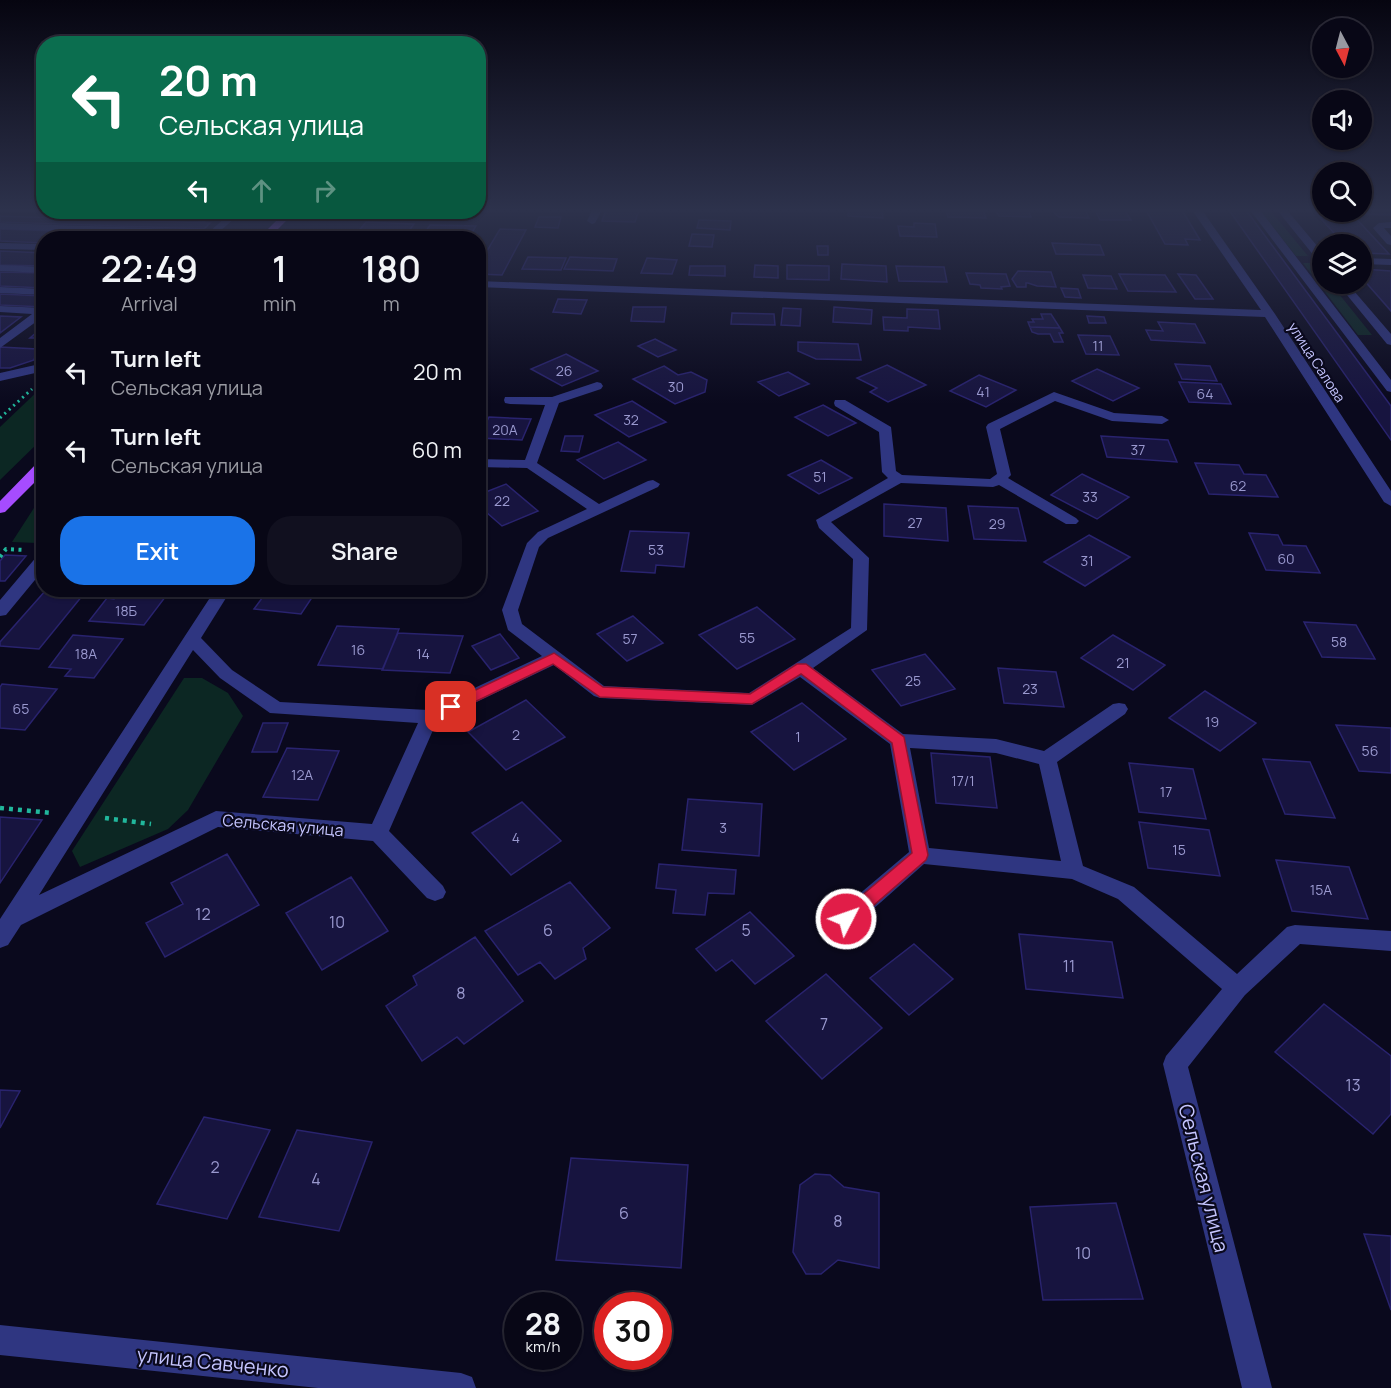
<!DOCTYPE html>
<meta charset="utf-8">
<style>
:root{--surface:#080716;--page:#11101f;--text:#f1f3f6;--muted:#9899a1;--line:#292835;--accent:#1a73e8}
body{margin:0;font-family:Manrope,sans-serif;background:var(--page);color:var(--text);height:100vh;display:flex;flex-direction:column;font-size:22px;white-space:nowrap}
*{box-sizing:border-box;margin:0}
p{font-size:20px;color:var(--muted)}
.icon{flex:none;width:33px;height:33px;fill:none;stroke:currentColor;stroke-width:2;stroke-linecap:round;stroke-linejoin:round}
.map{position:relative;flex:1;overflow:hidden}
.drawer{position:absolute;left:36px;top:231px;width:450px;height:366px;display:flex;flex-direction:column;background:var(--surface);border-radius:24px;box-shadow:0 2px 4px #0004,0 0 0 2px var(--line)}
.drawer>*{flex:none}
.banner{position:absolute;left:36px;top:36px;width:450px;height:183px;border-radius:24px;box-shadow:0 2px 4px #0004,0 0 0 2px var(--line);background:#0b6e4f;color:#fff;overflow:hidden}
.needle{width:39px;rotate:173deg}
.tools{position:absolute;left:1312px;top:18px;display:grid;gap:12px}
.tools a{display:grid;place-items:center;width:60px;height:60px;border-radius:50%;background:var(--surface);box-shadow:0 2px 4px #0004,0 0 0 2px var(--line);font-size:30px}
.speed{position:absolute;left:504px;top:1292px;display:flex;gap:12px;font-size:30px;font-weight:700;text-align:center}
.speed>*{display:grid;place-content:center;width:78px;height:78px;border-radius:50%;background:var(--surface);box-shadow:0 2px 4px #0004,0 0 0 2px var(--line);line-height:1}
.speed small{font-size:15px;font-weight:400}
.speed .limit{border:9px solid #d22;background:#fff;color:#111}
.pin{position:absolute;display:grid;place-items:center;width:51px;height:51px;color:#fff;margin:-26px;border-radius:12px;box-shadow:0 3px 9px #0006}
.me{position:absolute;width:66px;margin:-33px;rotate:49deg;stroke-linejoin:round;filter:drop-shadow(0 0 4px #0008)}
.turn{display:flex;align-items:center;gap:21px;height:126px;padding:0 24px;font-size:27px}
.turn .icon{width:78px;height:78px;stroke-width:2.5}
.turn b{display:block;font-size:42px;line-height:51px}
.lanes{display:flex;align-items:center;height:57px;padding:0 24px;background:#0003;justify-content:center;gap:30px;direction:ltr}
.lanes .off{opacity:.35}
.eta{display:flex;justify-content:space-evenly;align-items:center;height:102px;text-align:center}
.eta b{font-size:36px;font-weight:600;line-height:42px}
.button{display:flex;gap:12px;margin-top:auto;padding:12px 24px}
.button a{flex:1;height:69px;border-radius:24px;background:var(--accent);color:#fff;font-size:24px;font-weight:600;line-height:69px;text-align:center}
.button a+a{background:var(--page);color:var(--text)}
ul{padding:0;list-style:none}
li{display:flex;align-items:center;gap:18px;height:78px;padding:0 24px}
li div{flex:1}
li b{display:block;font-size:22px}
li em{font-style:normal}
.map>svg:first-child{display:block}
</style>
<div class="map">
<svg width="1391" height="1388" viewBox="0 0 1391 1388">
<rect width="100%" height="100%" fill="#0a091d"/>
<!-- green -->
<path fill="#0c2723" d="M1260,210h10l38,46h-12z
M1303,263h12l8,11v10h8l41,51h-14z
M43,386v52l-43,42v-53z
M43,494v43l-6,6 -25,-1z
M184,678h18l26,15 15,23 -55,94 -20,19 -88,38 -8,-16z"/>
<!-- building -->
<path fill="#17143f" stroke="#29236e" stroke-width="1.5" d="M0,210h44v2h44l-2,1z
M606,210h33l-4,12 -33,-1z
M848,210h34l1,8 -35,-2z
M946,210h37l3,8 -38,-1z
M996,210h32l3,7 -32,-1z
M1051,210h34l4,8 -30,-1z
M1095,210h29l7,10h-31z
M1146,210h36l18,30 -15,-1 3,6 -23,-1z
M1229,210h17l145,196v34z
M1313,210h10v2l68,-2v5l-39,-1 37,40 -27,-1v-9h-18z
M122,212l60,2 3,-2h31l-11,9 -90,-4z
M381,212h34l-7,8 -33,-1z
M0,216l210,7 -6,6 -204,-7z
M539,217h22l-3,11 -23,-1z
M699,220l32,1 -1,9 -33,-2z
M366,222l48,2 -10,14h-51z
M914,223l21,1 2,13 -37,-1 -2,-10 16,1z
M430,225l46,1 -5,8 -25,-1 -3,5h-22z
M0,229l170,6 -4,3h-122v5l-44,-2z
M191,229l13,1 -10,8h-13z
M500,229l26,1 -24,45 -24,-1v-8z
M692,234l22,1 -2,12 -23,-1z
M1052,243l48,2 4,10 -48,-1z
M817,246h11v9h-10z
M0,251l44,2v13l-44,-1z
M528,257l38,1 -5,12 -39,-1z
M570,257l47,2 -4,12 -49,-2z
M647,258l30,2 -5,14 -31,-1z
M842,264l44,2 1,16 -46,-3z
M755,265l23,1v12l-24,-1z
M787,265l42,1v14l-42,-1z
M690,266h35v10l-36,-1z
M896,266l48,1 3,15 -48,-1z
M1362,269l29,2v40l-29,-33z
M1018,271l33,1 5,15 -19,-1 -9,-3h-2v4h-9l-5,-8z
M0,272l44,1v15l-44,-2z
M966,273l40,1 4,12 -9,1 1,2 -21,-1 -1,-3 -10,-1z
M1119,274l46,1 11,17 -48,-1z
M1178,274l18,1 17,24h-18z
M1083,275l28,1 6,13 -29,-1z
M1061,288l17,1 3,9 -16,-1z
M0,294l44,2v11l-44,-2z
M558,299l29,1 -6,14 -28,-2z
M633,307h33l-2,15 -33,-1z
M834,307l38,3 -1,14 -38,-2z
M783,308l18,1 -1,17 -19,-1z
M907,309l31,1 2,19 -32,-2v4l-24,-1 -1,-13 24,1z
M732,313l42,1 1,11 -44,-1z
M1041,314h10l9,14 -30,-1 -2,-5h6l-2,-3h11z
M0,316l21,1 -21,16z
M1087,316l17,1 2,6h-17z
M1158,322l37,2 10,19 -54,-3 -5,-10 17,1z
M44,326v12h-14z
M1030,327l30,1 3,5h-4l4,9h-9l-4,-8h-12l-6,-2z
M1078,335l32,1 9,19 -33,-1z
M655,339l21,11 -18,7 -20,-11z
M798,342l60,2 3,16 -45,-1 -18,-8z
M0,347l37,2 -3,11 -24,8h-10z
M566,354l32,17 -36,15 -31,-17z
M1175,364l35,2 7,15 -35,-2z
M887,365l39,20 -38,17 -18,-10 7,-4 -20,-10z
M664,366l14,9 13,-3 16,8 -2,12 -30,12 -42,-25z
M1097,369l42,19 -26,13 -41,-20z
M788,372l21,12 -30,12 -21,-14z
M979,375l37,15 -30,17 -36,-16z
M1179,382l42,2 10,20 -42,-2z
M632,401l34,21 -37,15 -34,-22z
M823,405l33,18 -28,13 -33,-19z
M489,417l42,2 -9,21 -43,-2z
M565,436h18l-4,16 -18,-1z
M1101,436l67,4 9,22 -70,-5z
M618,442l28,18 -42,19 -27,-19z
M821,460l31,18 -33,16 -31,-19z
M1195,463l44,2 5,9 22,1 12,22 -69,-3z
M1082,474l47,23 -32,22 -46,-24z
M506,484l32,27 -36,15 -24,-21v-10z
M884,504l62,4 2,33 -64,-5z
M968,506l50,2 8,33 -52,-2z
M630,531l59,2 -5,34 -28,-2 -1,8 -34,-2z
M1249,533l29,2 5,10 23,1 14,27 -54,-3z
M1089,535l41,22 -45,29 -41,-24z
M5,555l21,1 -21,25h-5v-20z
M46,590h41l-48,59 -39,-3v-4z
M121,590h45l-3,5 3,1 -22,29 -55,-4 18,-23 7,1z
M268,590h49l-16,24 -47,-5z
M757,607l38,32 -58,30 -38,-34z
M633,616l30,27 -36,18 -30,-27z
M1304,622l52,3 19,34 -53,-2z
M337,626l62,3 -16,40 -65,-4z
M398,633l65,3 -13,37 -68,-3z
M500,634l19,24 -28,12 -19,-24z
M73,635l50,4 -29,39 -29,-2 6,-7 -22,-2z
M1113,635l52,30 -32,25 -52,-32z
M925,654l30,35 -54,17 -29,-36z
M998,668l58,4 8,35 -60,-4z
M2,684l55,5 -32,41 -25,-2v-41z
M1205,691l51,32 -36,28 -51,-33z
M526,700l39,37 -59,33 -38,-38z
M802,703l44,36 -52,31 -43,-38z
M263,723h25l-11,29h-25z
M1336,725l55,3v45l-32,-2z
M287,748l52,3 -21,49 -55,-3z
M931,753l59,4 7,51 -61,-5z
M1263,759l47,3 25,56 -50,-4z
M1129,763l64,6 13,50 -67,-7z
M688,799l74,5 -3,52 -77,-6z
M522,802l39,39 -50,34 -39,-42z
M0,817l42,3 -42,63z
M1139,822l70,8 11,46 -72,-8z
M227,854l32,51 -94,52 -19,-34 37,-19 -12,-21z
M1276,860l73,7 19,52 -76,-8z
M659,864l77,6 -2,24 -26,-1 -3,22 -32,-2 3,-23 -20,-2z
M351,877l37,54 -66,39 -36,-57z
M570,882l40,46 -27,20 3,11 -31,20 -15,-17 -22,13 -33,-44z
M750,912l44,44 -39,28 -23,-24 -16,11 -20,-22z
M1019,934l93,8 11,56 -97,-9z
M475,937l48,64 -59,43 -7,-7 -35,24 -36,-55 31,-21 -4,-9z
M914,944l39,35 -44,36 -39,-37z
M826,974l56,54 -60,51 -56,-58z
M1324,1004l67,52v58l-18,20 -98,-82z
M0,1090l20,1 -20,37z
M204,1117l66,13 -43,89 -70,-15z
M297,1130l75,12 -33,89 -80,-14z
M571,1158l117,7 -7,103 -125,-8z
M815,1174l15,1 14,12 35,6v75l-41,-8 -17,14h-15l-13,-22 7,-67z
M1116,1203l27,96 -100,1 -13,-93z
M1364,1234l27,2v74z"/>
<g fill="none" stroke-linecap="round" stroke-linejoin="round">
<!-- path-far2 -->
<path stroke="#21b79c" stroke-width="3" stroke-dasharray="2 4" stroke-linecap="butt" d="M0,418l32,-29"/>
<!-- path-far1 -->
<path stroke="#21b79c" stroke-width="4" stroke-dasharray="3 4.5" stroke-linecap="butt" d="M0,557l6,-8 19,1"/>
<!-- path -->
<path stroke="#21b79c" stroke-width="4.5" stroke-dasharray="4 5" stroke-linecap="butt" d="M0,808l52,5
M105,818l46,6"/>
<!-- minor -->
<path fill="#2f3681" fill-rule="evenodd" d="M592,210h10l-7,13 -3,1 -5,-3z
M1192,210h10l73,104 116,177v15l-7,-4 -119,-185 -787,-30v-6l783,29z
M1250,210h10l131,170v12l-4,-1z
M1277,210h10l36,43v10l-4,-1z
M232,212h10l-30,26h-10z
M1391,222v6h-7l7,8v9l-4,-1 -14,-16 6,-5z
M0,223l180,6 5,3 -7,6h-10l3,-3 -171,-6z
M0,243l44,1v6l-44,-1z
M1362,258l29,1v6l-29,-1z
M0,265l44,2v6l-44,-2z
M1338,284h10l43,50v11l-4,-1z
M0,287l44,2v6l-44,-2z
M0,306l44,2v8l-44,32v-10l32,-24 -32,-2z
M44,363v8l-44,10v-8z
M597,382l4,1 2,3 -2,3 -42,14 -22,60 62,41 49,-23 5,-1 7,4 -2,3 -110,51 -9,9 -21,63 4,14 82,62 145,7 102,-65 2,-69 -34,-31 -3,-8 72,-42 -6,-6 -3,-40 -44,-26 -1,-3 1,-3h10l46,27 5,44 6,4 88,4 7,-5 -11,-47 2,-3 66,-32 60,21 48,3 7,4 -7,4 -50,-3 -57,-20 -55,28 11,46 -3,3 68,40 3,3 -3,3h-10l-67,-39 -6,2 -92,-4 -70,39 38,36 -2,72 -54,38 90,66 93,5 48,12 69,-47 6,-1 6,1 3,5 -3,5 -68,48 26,104 51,21 103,87 50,-47 8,-2 96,6v20l-91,-7 -55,51 -57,72 84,321h-30l-79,-324 3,-8 56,-67 -104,-90 -46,-20 -148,-15 -70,62 -8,2 -8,-2 -3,-7 3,-7 71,-60 -19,-108 -90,-67 -48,28 -152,-7 -6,-2 -40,-31 -117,56 -48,110 54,55 3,6 -3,6 -8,3 -8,-3 -54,-57 -155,-14 -197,98 -13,20 -8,3v-29l215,-329h16l-30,48 31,32 48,32 148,8 114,-54 -34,-26 -6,-20 25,-67 11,-11 49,-23 -60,-41 -49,-1v-8l47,1 20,-55 -35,-1 -5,-1 -1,-3 1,-3h47zM193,650l27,28 50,35 148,10 -46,101 -156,-13 -177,84zM910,748l86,5 43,11 22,97 -132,-13z
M44,553v16l-38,46 -6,1v-16l38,-45z
M0,1325l461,48 11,4 4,11h-158l-318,-33z"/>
<!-- major -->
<path fill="#a64cff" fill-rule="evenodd" d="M285,212h10l-26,26h-10z
M44,460v13l-39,39 -5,1v-12l39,-40z"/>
</g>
<!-- sky -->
<linearGradient id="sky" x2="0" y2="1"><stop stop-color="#060510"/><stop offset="0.52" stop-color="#2d324c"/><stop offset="1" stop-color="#2d324c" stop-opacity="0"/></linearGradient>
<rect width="1391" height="404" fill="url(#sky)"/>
<!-- route -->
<path fill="#e11d48" stroke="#92132f" stroke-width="1.5" d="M554,653l49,34 147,7 47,-30h9l98,73 24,118 -2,5 -74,64 -6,2 -6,-2 -3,-5 3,-5 72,-61 -20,-110 -91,-69 -49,30 -152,-7 -47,-33 -97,47h-10l-2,-4 2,-3z"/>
<g text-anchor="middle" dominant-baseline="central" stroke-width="4.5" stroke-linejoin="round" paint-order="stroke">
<!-- number labels -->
<g font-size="14" fill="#9a99cf">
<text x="1098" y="345">11</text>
<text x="564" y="370">26</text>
<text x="676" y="386">30</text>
<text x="983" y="391">41</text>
<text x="1205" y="393">64</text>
<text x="631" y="419">32</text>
<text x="505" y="429">20А</text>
<text x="1138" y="449">37</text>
<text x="820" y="476">51</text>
<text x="1238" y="485">62</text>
<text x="1090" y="496">33</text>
<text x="502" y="500">22</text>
<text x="915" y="522">27</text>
<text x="997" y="523">29</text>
<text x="656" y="549">53</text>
<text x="1286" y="558">60</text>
<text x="1087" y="560">31</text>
<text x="126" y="610">18Б</text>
<text x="747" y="637">55</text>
<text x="630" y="638">57</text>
<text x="1339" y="641">58</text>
<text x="358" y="649">16</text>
<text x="86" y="653">18А</text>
<text x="423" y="653">14</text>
<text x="1123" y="662">21</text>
<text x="913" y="680">25</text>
<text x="1030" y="688">23</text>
<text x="21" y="708">65</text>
<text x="1212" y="721">19</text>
<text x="516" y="734">2</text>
<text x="798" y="736">1</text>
<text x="1370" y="750">56</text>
<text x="302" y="774">12А</text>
<text x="963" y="780">17/1</text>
<text x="1166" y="791">17</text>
<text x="723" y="827">3</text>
<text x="516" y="837">4</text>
<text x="1179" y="849">15</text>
<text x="1321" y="889">15А</text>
</g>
<!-- far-street labels -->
<g font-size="14" fill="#c5c5ff" stroke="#0a091d">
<text transform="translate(1317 362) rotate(57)">улица Салова</text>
</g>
<!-- street labels -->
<g font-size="16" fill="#c5c5ff" stroke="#0a091d">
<text transform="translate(283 825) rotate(5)">Сельская улица</text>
</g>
<!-- near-number labels -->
<g font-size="16" fill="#9a99cf">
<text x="203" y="914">12</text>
<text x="337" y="922">10</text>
<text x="548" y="930">6</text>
<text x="746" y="930">5</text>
<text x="1069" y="966">11</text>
<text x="461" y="993">8</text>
<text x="824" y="1024">7</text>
<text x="1353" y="1085">13</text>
<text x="215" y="1167">2</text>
<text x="316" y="1179">4</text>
<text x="624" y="1213">6</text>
<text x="838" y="1221">8</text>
<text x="1083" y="1253">10</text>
</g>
<!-- near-street labels -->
<g font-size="20" fill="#c5c5ff" stroke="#0a091d">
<text transform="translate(1204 1178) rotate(76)">Сельская улица</text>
<text transform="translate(213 1362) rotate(6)">улица Савченко</text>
</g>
</g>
</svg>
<div class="tools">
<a><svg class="needle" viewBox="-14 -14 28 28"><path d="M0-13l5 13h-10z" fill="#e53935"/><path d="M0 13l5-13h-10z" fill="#9899a1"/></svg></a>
<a><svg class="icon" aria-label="sound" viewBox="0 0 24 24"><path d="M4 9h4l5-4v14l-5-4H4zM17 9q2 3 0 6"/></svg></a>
<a><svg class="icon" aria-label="search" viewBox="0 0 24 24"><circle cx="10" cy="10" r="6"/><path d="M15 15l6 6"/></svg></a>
<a><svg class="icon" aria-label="layers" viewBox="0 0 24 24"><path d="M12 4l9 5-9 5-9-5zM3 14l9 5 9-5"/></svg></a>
</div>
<div class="speed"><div>28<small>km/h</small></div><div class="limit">30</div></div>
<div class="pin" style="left:451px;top:707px;background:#d93025"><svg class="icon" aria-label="arrive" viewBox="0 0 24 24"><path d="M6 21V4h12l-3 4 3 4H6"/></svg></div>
<svg class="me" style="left:846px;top:919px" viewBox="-20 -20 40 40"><circle r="17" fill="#e11d48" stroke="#fff" stroke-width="3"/><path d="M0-11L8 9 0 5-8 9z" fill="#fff"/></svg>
<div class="banner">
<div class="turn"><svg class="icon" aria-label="left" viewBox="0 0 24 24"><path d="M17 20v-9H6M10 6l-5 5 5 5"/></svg><div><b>20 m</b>Сельская улица</div></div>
<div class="lanes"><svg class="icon" aria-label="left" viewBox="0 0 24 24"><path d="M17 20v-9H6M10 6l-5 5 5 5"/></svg><svg class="icon off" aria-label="ahead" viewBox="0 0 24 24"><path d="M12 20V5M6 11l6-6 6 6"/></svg><svg class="icon off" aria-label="right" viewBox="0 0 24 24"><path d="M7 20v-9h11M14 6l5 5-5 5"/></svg></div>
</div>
<section class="drawer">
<div class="eta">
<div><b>22:49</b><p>Arrival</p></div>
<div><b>1</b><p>min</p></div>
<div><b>180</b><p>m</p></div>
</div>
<ul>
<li><svg class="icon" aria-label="left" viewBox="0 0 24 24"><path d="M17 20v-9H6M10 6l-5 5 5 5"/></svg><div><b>Turn left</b><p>Сельская улица</p></div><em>20 m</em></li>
<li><svg class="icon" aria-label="left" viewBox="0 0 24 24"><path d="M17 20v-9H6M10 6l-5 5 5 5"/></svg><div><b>Turn left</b><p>Сельская улица</p></div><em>60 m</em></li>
</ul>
<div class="button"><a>Exit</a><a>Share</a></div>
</section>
</div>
